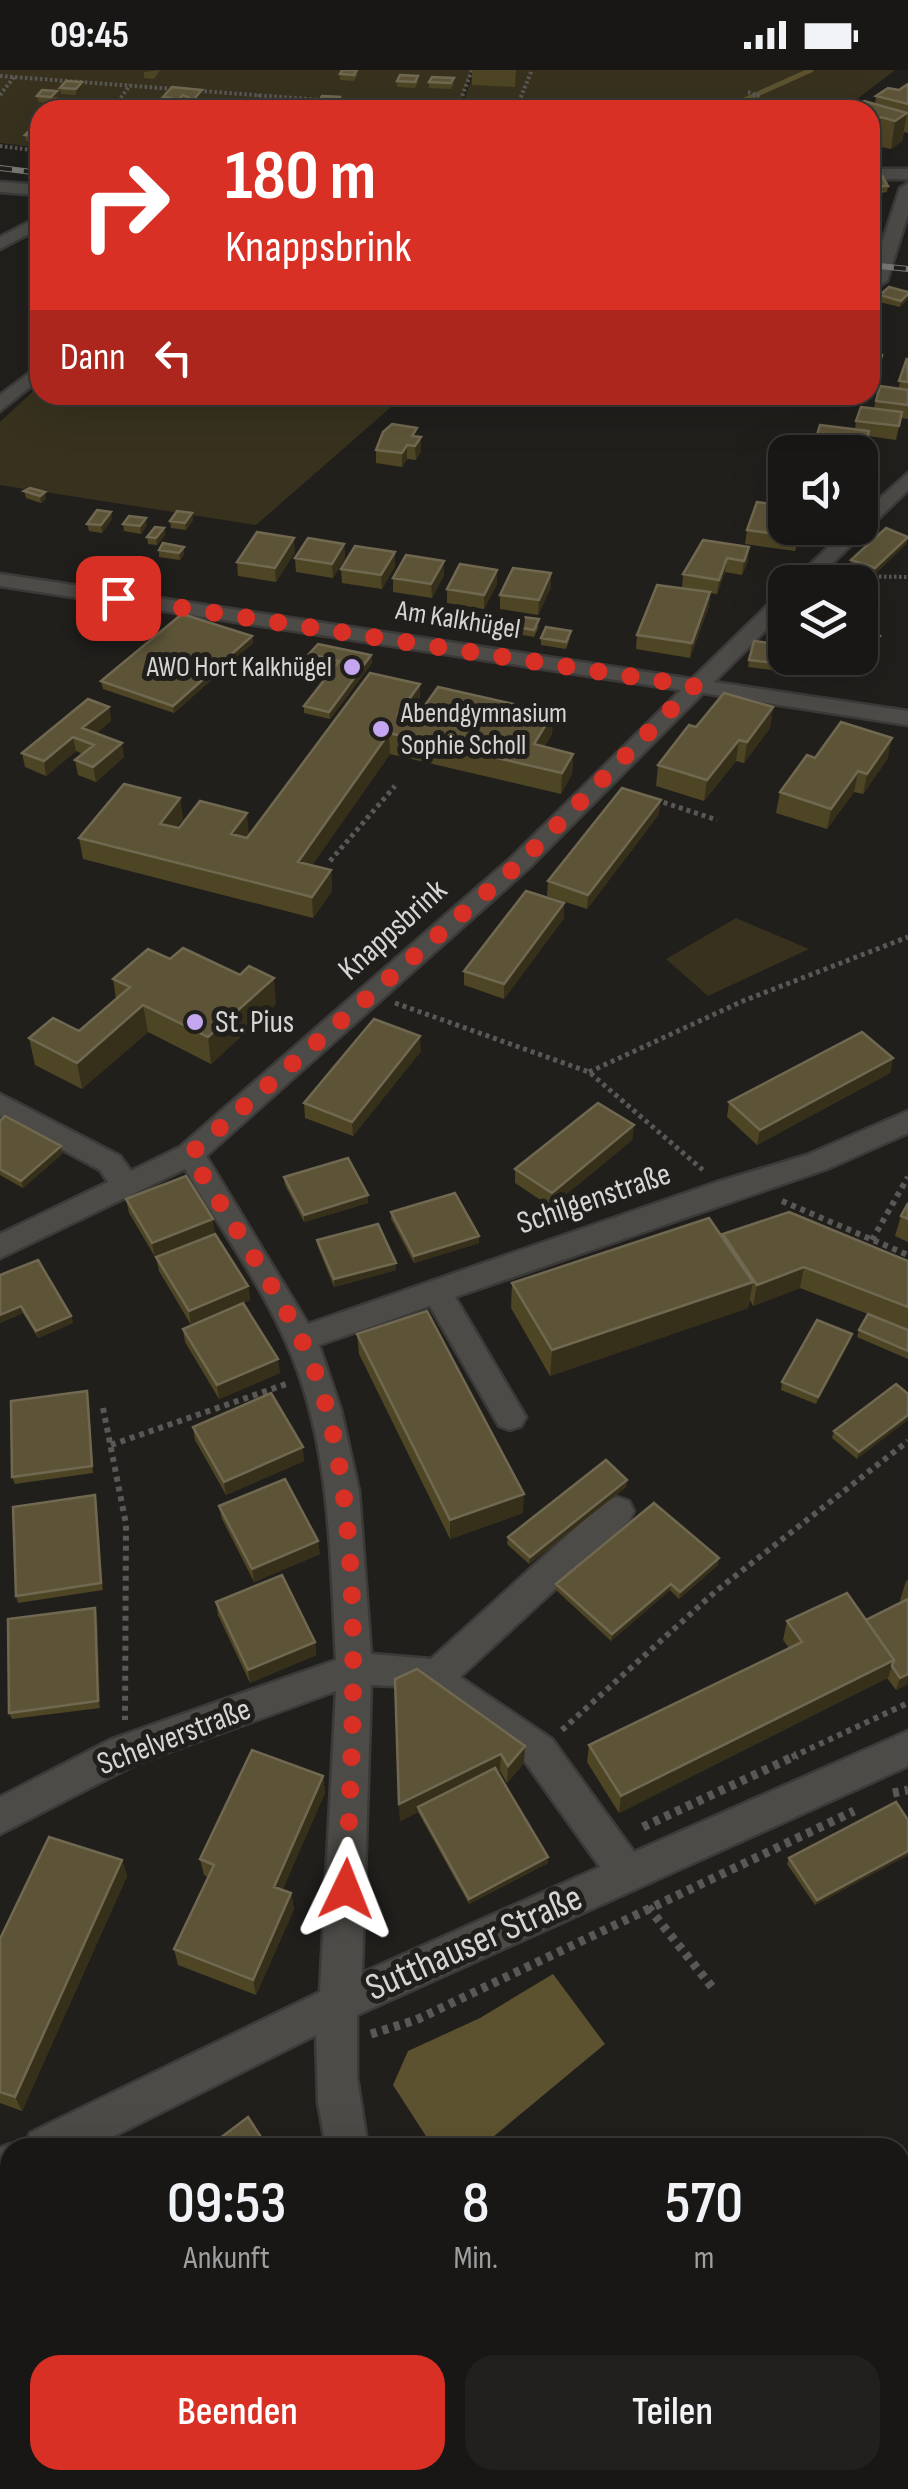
<!DOCTYPE html>
<html lang="de">
<meta charset="utf-8">
<style>
:root{--surface:#191715;--page:#22201e;--text:#f1f3f6;--muted:#9f9fa0;--line:#373634;--accent:#d93025}
body{margin:0;font-family:"Sofia Sans Condensed",sans-serif;background:var(--page);color:var(--text);height:100vh;display:flex;flex-direction:column;font-size:38px;white-space:nowrap}
*{box-sizing:border-box;margin:0}
p{font-size:32px;color:var(--muted)}
.icon{flex:none;width:55px;height:55px;fill:none;stroke:currentColor;stroke-width:2;stroke-linecap:round;stroke-linejoin:round}
.map{position:relative;flex:1;overflow:hidden}
.drawer{position:absolute;left:0px;top:2068px;width:910px;height:352px;display:flex;flex-direction:column;background:var(--surface);border-radius:30px 30px 0 0;box-shadow:0 10px 40px #0002,0 0 0 2px var(--line)}
.drawer>*{flex:none}
.banner{position:absolute;left:30px;top:30px;width:850px;height:305px;border-radius:30px;box-shadow:0 10px 40px #0002,0 0 0 2px var(--line);background:#d93025;color:#fff;overflow:hidden}
.buttons{position:absolute;left:768px;top:365px;display:grid;gap:20px}
.buttons a{display:grid;place-items:center;width:110px;height:110px;border-radius:20px;background:var(--surface);box-shadow:0 10px 40px #0002,0 0 0 2px var(--line);font-size:50px}
.pin{position:absolute;display:grid;place-items:center;width:85px;height:85px;color:#fff;margin:-42px;border-radius:20px;box-shadow:0 5px 15px #0006}
.me{position:absolute;width:110px;margin:-55px;rotate:2deg;stroke-linejoin:round;filter:drop-shadow(0 0 8px #0008)}
.turn{display:flex;align-items:center;gap:35px;height:210px;padding:0 30px;font-size:45px}
.turn .icon{width:130px;height:130px;stroke-width:2.5}
.turn b{display:block;font-size:70px;line-height:85px}
.then{display:flex;align-items:center;height:95px;padding:0 30px;background:#0003;gap:20px;font-size:38px}
.eta{display:flex;justify-content:space-evenly;align-items:center;height:170px;text-align:center}
.eta b{font-size:60px;font-weight:600;line-height:70px}
.primary-button{display:flex;gap:20px;margin-top:auto;padding:20px 30px}
.primary-button a{flex:1;height:115px;border-radius:30px;background:var(--accent);color:#fff;font-size:40px;font-weight:600;line-height:115px;text-align:center}
.primary-button a+a{background:var(--page);color:var(--text)}
.status{display:flex;justify-content:space-between;align-items:center;height:70px;padding:0 50px;background:var(--surface);direction:ltr}
.status svg{height:28px;fill:currentColor}
.map>svg:first-child{display:block}
</style>
<div class="status"><b>09:45</b><svg viewBox="0 0 49 12"><path d="M0 12V9h3v3zM5 12V6h3v6zM10 12V3h3v9zM15 12V0h3v12zM26 1h20v11H26zM47 4h2v5h-2z"/></svg></div>
<div class="map">
<svg width="908" height="2419" viewBox="0 0 908 2419">
<rect width="100%" height="100%" fill="#211f1c"/>
<!-- green -->
<path fill="#37311e" d="M0,0h472l-14,40h-418v38l-40,-5z
M475,0h420l-52,40 -382,-2z
M40,315v10h365l-149,130 -256,-40v-63z
M736,848l73,31 -101,47 -42,-37z"/>
<!-- water -->
<path fill="#5d5230" d="M553,1904l52,70 -124,103h-48l-40,-62 15,-34 72,-33z"/>
<g fill="none" stroke-linecap="round" stroke-linejoin="round">
<!-- stream -->
<path stroke="#5d5230" stroke-width="5" d="M722,40l89,-40"/>
<!-- minor casing -->
<g stroke="#3b3a38" stroke-width="5">
<path id="minor" d="M870,99h38v10h-38z
M0,112l40,3v10l-40,-3z
M908,113v31l-21,67 -17,11v-13l30,-91z
M40,146v12l-40,21v-12z
M40,295v14l-40,32v-16z
M908,403v17l-95,92h-21l56,-54h12v-12z
M0,504l692,105 86,-84 7,-2v18l-71,71 194,29v14l-205,-32 -173,174 -324,289 102,168 409,-142 90,-27 101,-44v22l-81,36 -372,128 71,120 -5,9 -11,4 -11,-4 -69,-120 -111,39 22,65 18,81 12,163 60,5 174,-158 12,-4 12,4 5,10 -5,10 -169,156 92,62 82,113 274,-121v35l-551,249v63l11,70h-42l-8,-46 -2,-67 -226,113h-65l5,-15 290,-141 16,-301 -200,73 -136,70v-37l112,-58 224,-79c-6,-107 -5,-219 -50,-318 -26,-60 -68,-117 -101,-173l-185,89v-24l108,-52 -8,-12 -100,-54v-22l120,62 11,15 49,-24 332,-290 169,-167 -681,-104zM371,1615l45,2 110,76 74,104 -238,106z
M10,2074l8,4h-8v39l-10,4v-43z
M451,2410h91l4,9h-99z"/>
</g>
<!-- path-far3 -->
<path stroke="#5a5856" stroke-width="4" stroke-dasharray="2.5 2.5" stroke-linecap="butt" d="M0,6l456,34
M748,22l14,5
M0,25l14,-18
M112,40l18,-25
M251,40l9,-15
M457,40l15,-40
M521,40l-4,-4 15,-36
M0,76l40,5
M839,506l69,1"/>
<!-- path-far2 -->
<path stroke="#5a5856" stroke-width="5" stroke-dasharray="4 4" stroke-linecap="butt" d="M656,730l61,20
M330,791l65,-75
M395,933l194,69 115,99
M589,1002l154,-71 165,-64"/>
<!-- path-far1 -->
<path stroke="#5a5856" stroke-width="6" stroke-dasharray="5 5" stroke-linecap="butt" d="M782,1131l126,54
M872,1170l36,-63
M103,1338l23,116 -1,196
M111,1375l178,-62
M562,1660l154,-139 192,-150
M792,1687l116,-54"/>
<!-- path -->
<path stroke="#5a5856" stroke-width="9" stroke-dasharray="6 6" stroke-linecap="butt" d="M893,1723l15,-3
M643,1757l154,-72
M648,1837l64,80
M371,1964l45,-14 438,-209
M101,2419l12,-9"/>
<!-- minor -->
<use href="#minor" fill="#4c4b47" fill-rule="evenodd"/>
<!-- rail casing -->
<g stroke="#7a7976" stroke-width="6">
<path id="rail" d="M0,98l40,5
M870,195l38,4"/>
</g>
<!-- rail -->
<use href="#rail" stroke="#211f1c" stroke-width="4" stroke-dasharray="12" stroke-linecap="butt"/>
</g>
<!-- wall -->
<path fill="#4e4525" d="M160,0l-6,9 -10,-1v-6z
M472,0h49l-6,17 -43,-2z
M340,4h18l-4,7 -14,-1z
M418,6v6l-3,6 -18,-1v-6z
M82,12v6l-6,7 -15,-1 -1,-6z
M429,12l25,2 -3,5 -22,-1z
M908,14v49l-4,-1 -2,9 -11,8 -15,-3 -6,4v-40l5,-6 1,-8 23,-6z
M172,17l31,9 -9,10 -10,-5 -7,9 -10,-1 -4,-12z
M37,26l21,1 -6,6 -14,-1z
M340,33l-3,7h-21l1,-4z
M40,52v20l-14,-1 -1,-6z
M870,104l18,12 -1,6 -6,1 -1,5h-10z
M908,222l-8,15 -21,-5 1,-7z
M40,259v13l-7,-1 -1,-6z
M870,283l11,9 -3,10 -8,-1z
M908,288v61l-7,-1 -5,22 -28,-4 -7,29 -1,-13h-48l2,-7 41,-16 1,-8 18,-13 2,-7 22,-12z
M421,367v14l-5,9 -9,-1 -5,8 -26,-4v-13z
M30,418l16,11 -5,4 -15,-5 -2,-7z
M192,443l1,7 -7,10 -15,-2 -1,-7z
M112,449l-10,14 -13,-2 -2,-7z
M123,454l24,1 -6,9 -17,-3z
M164,458l1,7 -8,10 -9,-1 -1,-7z
M785,458h17l-7,23 -50,-7 2,-14z
M703,470l45,21 -6,14 -17,-3 -8,22 -7,-1 -1,13 -19,52 -54,-9 1,-14 45,-47 1,-14z
M907,473l-33,32 -24,-8 1,-7z
M344,474l1,14 -12,20 -37,-6 -1,-14z
M159,480l25,4 -4,6 -21,-3z
M295,482l-19,30 -38,-6 -1,-14z
M444,491v14l-12,23 -39,-6v-14z
M395,496l-13,23 -40,-6 -1,-14z
M497,514l-13,25 -37,-6v-14z
M551,517l-13,28 -38,-6v-14z
M539,556l-5,11 -17,-3v-7z
M860,559l20,7 -1,7 -14,16 -6,-1z
M252,566l1,7 -79,70 -71,-24 -2,-8z
M541,568h29l-4,11 -25,-4z
M309,584l62,1 1,8 -42,56 -26,-6v-7l30,-39 -24,-6z
M785,588h17l-3,15 -51,-6 1,-7z
M420,614v21l-9,12 5,1 137,-5 -1,21 -8,13 29,7 -1,20 -11,20 -171,-40 -78,111 19,5 1,21 -19,27 -230,-59 -4,-21 101,-40 3,21 -7,8 73,7 -3,4z
M109,637l2,14 -15,12 28,24 -28,25 -18,-7 -3,-15 8,-6 -7,-3 -30,25 -21,-9 -3,-14z
M773,637l-3,21 -26,35 -8,-2 -32,40 -48,-15 2,-21 38,-38z
M815,688h73l-25,36 -9,-2 -27,37 -51,-16 4,-21z
M659,744l-72,95 -40,-13 1,-15z
M564,848l-60,81 -40,-14v-14z
M170,889l106,45 -65,60 -63,-32 -66,57 -47,-24 -6,-27 50,-7 37,-32 -3,-20z
M421,981l-68,85 -48,-18 -1,-15z
M893,988l-3,15 -133,72 -30,-28 2,-15z
M0,1051l62,33 -39,34 -23,-13z
M634,1055l-2,15 -81,67 -36,-24v-14z
M186,1106l-31,81 -26,-44 -3,-14z
M284,1107l84,18v8l-64,19 -19,-37z
M908,1133v39l-13,-6 6,-20z
M391,1142l88,31 -65,20 -23,-44z
M723,1164l185,27v98l-51,-22 2,-7 9,-16 -68,-26 -47,18 -3,-6 -2,8 -198,68 -39,-68 1,-25 211,-45z
M317,1170l79,30 -62,17 -16,-40z
M156,1187l92,29 2,14 -7,3 37,70 -61,26 -34,-57 -2,-13 8,-4 -32,-54z
M0,1205l71,41 2,7 -35,15 -15,-25 -23,10z
M357,1264l166,179 -73,26 -91,-185z
M852,1264l-2,7 -34,63 -35,-14 1,-8z
M87,1321l6,82 -78,11 -3,-7z
M908,1324l-51,65 -25,-21 2,-7z
M193,1357l111,34 -78,34 -31,-55z
M627,1410l-1,7 -97,77 -22,-20 1,-7z
M95,1425l8,95 -85,13 -2,-7z
M219,1436l101,48 -66,28 -32,-63z
M718,1495l-39,34 -9,-9 -59,51 -55,-51v-6z
M908,1510v104l-12,6 -9,-12 -268,135 -32,-51 2,-17 200,-97 -6,-8 4,-19 79,-1 35,-18 -1,-2 6,-19z
M216,1532l99,40 1,13 -66,28 -32,-68z
M97,1544l3,94 -88,11 -3,-6z
M395,1609l129,84 -17,20 -7,-12 -2,1 50,85v6l-79,41 -51,-92 -18,9z
M323,1706l2,17 -43,97 9,3 3,16 -38,86 -78,-30 -4,-16 34,-72 -4,-2 -4,-16z
M908,1750v35l-93,50 -28,-41 2,-6z
M122,1790l5,16 -105,235 -22,-8v-164z
M908,2154v48l-8,-10v-31z
M908,2209v98l-8,-11v-80z
M599,2410h98l6,9h-98z"/>
<!-- shaded-wall -->
<path fill="#362f1a" d="M516,0h5l-6,17z
M82,12v6l-6,7v-6z
M202,20l1,6 -9,10 -1,-6z
M183,25l1,6 -7,9 -1,-6z
M907,43l-5,28 -11,8 4,-28z
M881,47l-5,29 -6,4 2,-27z
M879,132l-2,12 -6,13 2,-13z
M908,224v6l-8,7 1,-6z
M421,367v14l-5,9 -1,-14z
M407,375v14l-5,8v-14z
M45,422l1,7 -5,4 -1,-7z
M111,442l1,7 -10,14 -1,-8z
M192,443l1,7 -7,10 -1,-7z
M146,448l1,7 -6,9 -1,-8z
M164,458l1,7 -8,10 -1,-7z
M908,467l-1,6 -33,32 1,-7z
M294,468l1,14 -19,30 -1,-14z
M344,474l1,14 -12,20 -1,-14z
M184,477v7l-4,6 -1,-7z
M749,477l-1,14 -6,14 2,-14z
M395,482v14l-13,23 -1,-14z
M727,488l-2,14 -8,22 2,-14z
M444,491v14l-12,23 -1,-14z
M497,500v14l-13,25v-14z
M551,503v14l-13,28 1,-15z
M710,522l-1,14 -19,52 2,-15z
M252,566l1,7 -79,70 -1,-7z
M880,566l-1,7 -14,16 1,-7z
M371,585l1,8 -42,56 -1,-7z
M420,614v21l-21,30 -1,-21z
M109,637l2,14 -26,22 -3,-15z
M773,637l-3,21 -26,35 3,-21z
M553,643l-1,21 -19,31 1,-21z
M389,663l1,21 -90,129 -2,-21z
M73,667l3,14 -30,25 -2,-15z
M892,668l-4,20 -25,36 4,-20z
M739,670l-3,21 -32,40 3,-21z
M122,673l2,14 -28,25 -3,-15z
M573,684l-1,20 -11,20 1,-21z
M858,701l-4,21 -27,37 4,-20z
M180,728l3,21 -20,25 -3,-20z
M661,730l-2,14 -72,95 1,-14z
M247,743l2,21 -16,21 -2,-21z
M331,800l1,21 -19,27 -1,-21z
M564,833v15l-60,81v-15z
M274,908l2,26 -65,60 -3,-27z
M143,935l5,27 -66,57 -5,-26z
M420,966l1,15 -68,85 -1,-14z
M893,988l-3,15 -133,72 3,-15z
M634,1055l-2,15 -81,67 1,-14z
M61,1076l1,8 -39,34 -2,-7z
M368,1125v8l-64,19v-7z
M213,1149l2,14 -60,24 -3,-14z
M479,1166v7l-65,20v-7z
M396,1193v7l-62,17v-8z
M804,1197l-4,21 -47,18 4,-21z
M753,1212l-5,26 -198,68 2,-26z
M248,1216l2,14 -59,25 -2,-14z
M21,1236l2,7 -23,10v-8z
M71,1246l2,7 -35,15 -2,-7z
M852,1264l-2,7 -34,63 2,-7z
M278,1289l2,14 -61,26 -2,-14z
M87,1321l2,7 4,75 -1,-7z
M908,1345v5l-51,39 2,-7z
M303,1377l1,14 -78,34 -2,-13z
M627,1410l-1,7 -97,77 1,-7z
M524,1424l-1,19 -73,26v-19z
M95,1425l2,7 6,88 -2,-7z
M318,1471l2,13 -66,28 -2,-13z
M719,1488l-1,7 -39,34 1,-7z
M671,1514l-1,6 -59,51 1,-7z
M95,1538l2,6 3,94 -2,-7z
M315,1572l1,13 -66,28 -2,-13z
M894,1590l-6,18 -269,135 2,-17z
M908,1604v10l-12,6 4,-12z
M525,1676l-1,17 -17,20 1,-17z
M501,1684l-1,17 -80,40 -2,-4v5l-18,9 -1,-17z
M323,1706l2,17 -48,110 -3,-16z
M908,1781v4l-93,50 2,-5z
M548,1787v6l-79,41v-5z
M122,1790l5,16 -105,235 -7,-14z
M291,1823l3,16 -38,86 -3,-15z
M10,2294v11l-10,8v-11z
M410,2410h7l-11,9h-6z"/>
<!-- building -->
<path fill="#5d5438" stroke="#706850" stroke-width="2.5" d="M342,0h15l-3,5 -14,-1z
M400,5l18,1 -3,6 -18,-1z
M432,7l22,1 -3,5 -22,-1z
M66,11l16,1 -6,7 -16,-1z
M908,14v20l-32,-8 12,-8 11,2z
M172,17l30,3 -9,10 -10,-5 -7,9 -10,-1 4,-5 -7,-1z
M42,20l15,1 -6,6 -14,-1z
M322,26l18,1 -5,10 -18,-1z
M864,31l43,12 -12,8 -14,-4 -9,6 -2,-1v-12h-20z
M48,33l16,2 -5,4 -16,-1z
M38,52h2l-1,14 -14,-1z
M870,104h11l7,12h-10l3,5h-11z
M870,131l9,1 -6,12h-3z
M889,217l19,5v2l-7,7 -21,-6z
M38,259h2v7l-8,-1z
M870,283l12,2 -3,11 -9,-2z
M907,288l1,24 -9,-1z
M880,316l28,4v15l-32,-4z
M861,337l41,5 -3,14 -43,-5z
M392,354l25,4 -5,8 9,1 -6,9 -8,-1 -5,8 -26,-3 7,-18z
M820,355l49,6 -6,20 -49,-6z
M30,418l15,4 -5,4 -16,-5z
M757,432l28,4v22h15l-3,9 -50,-7z
M97,440l14,2 -10,13 -14,-1z
M177,441l15,2 -7,10 -15,-2z
M129,446l17,2 -6,8 -17,-2z
M155,457l9,1 -8,10 -9,-1z
M886,458l22,9 -33,31 -24,-8z
M257,462l37,6 -19,30 -38,-6z
M308,468l36,6 -12,20 -37,-6z
M703,470l46,7 -5,14 -17,-3 -8,22 -36,-6z
M163,473l21,4 -5,6 -20,-3z
M355,476l40,6 -14,23 -40,-6z
M406,485l38,6 -13,23 -38,-6z
M460,494l37,6 -13,25 -37,-6z
M513,498l38,5 -12,27 -39,-5z
M657,515l53,7 -18,51 -55,-8z
M182,544l70,22 -79,70 -72,-25z
M522,547l17,2 -5,11 -17,-3z
M546,557l25,4 -5,11 -25,-4z
M860,559l20,7 -14,16 -6,-2z
M754,571l31,4v13h17l-2,8 -51,-6z
M318,574l53,11 -42,57 -25,-6 35,-45 -30,-7z
M370,603l50,11 -22,30 18,4 22,-31 115,26 -19,31 39,10 -11,19 -173,-40 -91,129 33,8 -19,27 -233,-59 45,-54 56,14 -20,26 19,4 21,-27 47,12 -16,21 16,4z
M724,623l49,14 -26,35 -8,-2 -32,40 -49,-15 31,-40 7,2z
M88,629l21,8 -27,21 40,15 -29,24 -18,-7 19,-15 -21,-8 -29,24 -22,-8z
M841,652l51,16 -25,36 -9,-3 -27,38 -51,-17 27,-37 8,3z
M622,718l39,12 -73,95 -40,-14z
M526,821l38,12 -60,81 -40,-13z
M183,878l57,27 9,-9 25,12 -66,59 -65,-32 -66,58 -48,-25 24,-20 26,13 51,-44 -17,-8 35,-30 22,10z
M374,949l46,17 -68,86 -48,-19z
M862,962l31,26 -133,72 -31,-28z
M598,1033l36,22 -82,68 -37,-24z
M5,1046l56,30 -40,35 -21,-12v-48z
M348,1088l20,37 -64,20 -20,-38z
M186,1106l27,43 -61,24 -26,-44z
M455,1123l24,43 -65,20 -23,-44z
M908,1133v16l-7,-3z
M789,1142l119,49v46l-104,-40 -47,18 -34,-51z
M709,1148l44,64 -201,68 -40,-67z
M378,1154l18,39 -62,16 -17,-39z
M215,1164l33,52 -59,25 -33,-54z
M38,1190l33,56 -35,15 -15,-25 -21,9v-40z
M243,1233l35,56 -61,26 -34,-56z
M427,1241l97,183 -74,26 -93,-186z
M868,1244l40,16v21l-49,-21z
M817,1250l35,14 -34,63 -36,-15z
M896,1314l12,10v21l-49,37 -25,-21z
M87,1321l5,75 -80,11 -1,-76z
M271,1323l32,54 -79,35 -31,-55z
M606,1390l21,20 -97,77 -22,-20z
M285,1409l33,62 -66,28 -33,-63z
M95,1425l6,88 -85,13 -3,-89z
M654,1433l65,55 -39,34 -9,-8 -59,50 -56,-50z
M282,1505l33,67 -67,28 -32,-68z
M847,1523l47,67 -273,136 -32,-51 213,-103 -15,-21z
M908,1529v75l-8,4 -8,-12 2,-6 -28,-40z
M95,1538l3,93 -89,12 -1,-94z
M417,1599l108,77 -17,20 -7,-12 -102,50 -4,-125z
M252,1680l71,26 -49,111 17,6 -38,87 -79,-31 40,-84 -14,-6z
M495,1698l53,89 -79,42 -51,-92z
M896,1732l12,18v31l-91,49 -28,-42z
M49,1767l73,23 -107,237 -15,-5v-153z
M248,2047l20,31h-61z
M908,2154v41l-8,-10v-24z
M10,2174v120l-10,8v-120z
M908,2209v90l-8,-10v-73z
M269,2410h141l-10,9h-142z
M605,2410h92l6,9h-93z"/>
<g fill="none" stroke-linecap="round" stroke-linejoin="round">
<!-- route -->
<path stroke="#d93025" stroke-width="18" stroke-dasharray="0 32.4" d="M118,528l576,88 -173,176 -331,292c36,61 78,121 110,183 72,142 52,395 46,552"/>
</g>
<!-- markers -->
<g fill="#c5a7f1" stroke="#211f1c" stroke-width="4">
<circle cx="352" cy="597" r="10"/>
<circle cx="381" cy="659" r="10"/>
<circle cx="195" cy="952" r="10"/>
</g>
<g text-anchor="middle" dominant-baseline="central" stroke-width="10" stroke-linejoin="round" paint-order="stroke">
<!-- far-street labels -->
<g font-size="28" fill="#d6d5d3" stroke="#211f1c">
<text transform="translate(458 550) rotate(9)">Am Kalkhügel</text>
</g>
<!-- far-poi labels -->
<g font-size="28" fill="#d6d5d3" stroke="#211f1c" text-anchor="end">
<text x="332" y="597">AWO Hort Kalkhügel</text>
<text x="401" y="643" text-anchor="start">Abendgymnasium<tspan x="401" dy="32">Sophie Scholl</tspan></text>
</g>
<!-- street labels -->
<g font-size="32" fill="#d6d5d3" stroke="#211f1c">
<text transform="translate(393 860) rotate(-42)">Knappsbrink</text>
<text transform="translate(594 1129) rotate(-19)">Schilgenstraße</text>
<text transform="translate(174 1667) rotate(-21)">Schelverstraße</text>
</g>
<!-- poi labels -->
<g font-size="32" fill="#d6d5d3" stroke="#211f1c" text-anchor="start">
<text x="215" y="952">St. Pius</text>
</g>
<!-- near-street labels -->
<g font-size="38" fill="#d6d5d3" stroke="#211f1c">
<text transform="translate(474 1873) rotate(-24)">Sutthauser Straße</text>
</g>
</g>
</svg>
<div class="buttons">
<a><svg class="icon" aria-label="sound" viewBox="0 0 24 24"><path d="M4 9h4l5-4v14l-5-4H4zM17 9q2 3 0 6"/></svg></a>
<a><svg class="icon" aria-label="layers" viewBox="0 0 24 24"><path d="M12 4l9 5-9 5-9-5zM3 14l9 5 9-5"/></svg></a>
</div>
<div class="pin" style="left:118px;top:528px;background:#d93025"><svg class="icon" aria-label="arrive" viewBox="0 0 24 24"><path d="M6 21V4h12l-3 4 3 4H6"/></svg></div>
<svg class="me" style="left:346px;top:1819px" viewBox="-20 -20 40 40"><path d="M0-17L14 15 0 8-14 15z" fill="#d93025" stroke="#fff" stroke-width="4"/></svg>
<div class="banner">
<div class="turn"><svg class="icon" aria-label="right" viewBox="0 0 24 24"><path d="M7 20v-9h11M14 6l5 5-5 5"/></svg><div><b>180 m</b>Knappsbrink</div></div>
<div class="then">Dann<svg class="icon" aria-label="left" viewBox="0 0 24 24"><path d="M17 20v-9H6M10 6l-5 5 5 5"/></svg></div>
</div>
<section class="drawer">
<div class="eta">
<div><b>09:53</b><p>Ankunft</p></div>
<div><b>8</b><p>Min.</p></div>
<div><b>570</b><p>m</p></div>
</div>
<div class="primary-button"><a>Beenden</a><a>Teilen</a></div>
</section>
</div>
